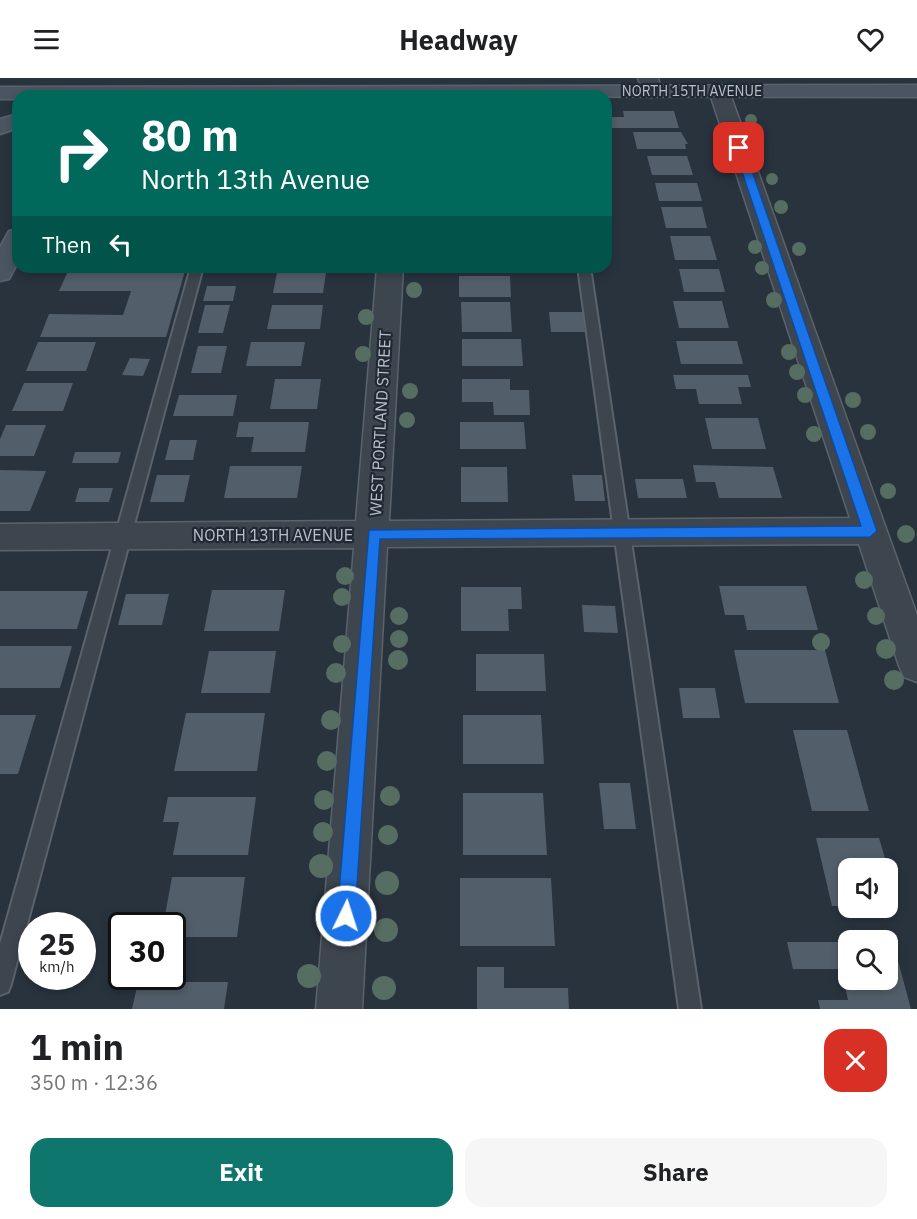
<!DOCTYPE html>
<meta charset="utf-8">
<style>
:root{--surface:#fff;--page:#f6f6f6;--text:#202124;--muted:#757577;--accent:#0f766e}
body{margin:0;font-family:"IBM Plex Sans",sans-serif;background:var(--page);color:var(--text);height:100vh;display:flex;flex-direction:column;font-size:22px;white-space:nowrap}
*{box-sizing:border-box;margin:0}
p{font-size:20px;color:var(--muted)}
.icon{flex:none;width:33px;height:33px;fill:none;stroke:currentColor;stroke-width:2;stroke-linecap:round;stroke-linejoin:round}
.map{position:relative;height:931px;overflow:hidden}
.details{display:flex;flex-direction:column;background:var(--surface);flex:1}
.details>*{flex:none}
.top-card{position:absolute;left:12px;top:12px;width:600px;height:183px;border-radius:18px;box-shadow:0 3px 9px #0003;background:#00695c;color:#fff;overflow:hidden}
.fabs{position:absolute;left:838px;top:780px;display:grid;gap:12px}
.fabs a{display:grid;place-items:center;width:60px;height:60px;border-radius:12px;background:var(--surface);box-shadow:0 3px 9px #0003;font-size:30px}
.speed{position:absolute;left:18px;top:834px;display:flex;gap:12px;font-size:30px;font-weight:700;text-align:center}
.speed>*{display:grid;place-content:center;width:78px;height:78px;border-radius:50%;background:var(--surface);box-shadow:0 3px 9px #0003;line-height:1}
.speed small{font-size:15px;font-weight:400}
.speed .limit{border:3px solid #111;border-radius:9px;background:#fff;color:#111}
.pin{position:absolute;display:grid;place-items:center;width:51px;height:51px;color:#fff;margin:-26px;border-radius:12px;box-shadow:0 3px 9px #0006}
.me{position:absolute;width:66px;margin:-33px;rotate:4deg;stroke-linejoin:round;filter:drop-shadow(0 0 4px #0008)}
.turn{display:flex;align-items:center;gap:21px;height:126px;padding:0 30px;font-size:27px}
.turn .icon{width:78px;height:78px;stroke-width:2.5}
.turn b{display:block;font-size:42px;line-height:51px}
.then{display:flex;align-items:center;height:57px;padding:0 30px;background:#0003;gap:12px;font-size:22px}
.round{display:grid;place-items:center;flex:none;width:63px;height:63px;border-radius:18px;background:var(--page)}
.head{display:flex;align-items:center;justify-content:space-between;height:102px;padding:0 30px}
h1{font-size:36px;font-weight:800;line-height:45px}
.action{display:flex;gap:12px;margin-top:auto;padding:12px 30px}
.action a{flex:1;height:69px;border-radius:18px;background:var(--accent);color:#fff;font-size:24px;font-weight:800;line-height:69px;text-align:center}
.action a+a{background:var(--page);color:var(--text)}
header{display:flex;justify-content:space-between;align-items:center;height:78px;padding:0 30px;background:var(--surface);font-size:27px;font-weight:800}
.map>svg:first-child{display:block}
</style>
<header><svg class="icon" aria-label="menu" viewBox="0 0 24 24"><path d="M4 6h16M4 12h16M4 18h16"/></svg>Headway<svg class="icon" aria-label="heart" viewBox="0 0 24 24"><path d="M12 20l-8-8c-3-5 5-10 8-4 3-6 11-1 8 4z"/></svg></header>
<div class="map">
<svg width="917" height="931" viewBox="0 0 917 931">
<rect width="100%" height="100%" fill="#29333e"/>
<!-- building -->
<path fill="#525e69" d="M623,33h51l5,17h-73v-11h18z
M633,54h48l7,12h-3l1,5h-49z
M647,78h40l6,19h-41z
M655,105h42l5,18h-43z
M661,129h41l5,21h-41z
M670,158h40l7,24h-42z
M679,191h40l6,23h-41z
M68,193h117l-19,66h-126l9,-23 74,1 8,-24h-72z
M277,194h49l-3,21h-50z
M459,198h51l1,21h-52z
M207,208h29l-3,15h-30z
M673,223h49l7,27h-50z
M461,224h49l2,30h-50z
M205,227h25l-7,28h-25z
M272,227h51l-3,24h-53z
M549,234h34l2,20h-34z
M462,261h59l2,27h-61z
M676,263h61l6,23h-62z
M38,264h58l-10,29h-60z
M251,264h54l-4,24h-55z
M198,268h29l-6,27h-30z
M130,280l20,1 -7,17 -21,-1z
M673,297h75l3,12h-13l4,17h-43l-3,-15h-20z
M275,301h46l-4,30h-47z
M462,301h48v11h19l1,25h-36l-1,-13h-31z
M24,305h49l-10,28h-51z
M179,317h58l-4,21h-60z
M705,340h53l8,31h-54z
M239,344h70l-4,30h-54l3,-15h-18z
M460,344h64l2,27h-66z
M6,347h40l-12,31h-34v-17z
M170,362h27l-4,20h-28z
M75,374h46l-3,11h-46z
M693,387l80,2 9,31h-63l-4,-16h-19z
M230,388h72l-5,32h-73z
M461,389h46l1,35h-47z
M0,392l46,1 -16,40h-30z
M157,397h33l-6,27h-34z
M572,397h30l3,26h-30z
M635,401h48l4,19h-49z
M79,410h34l-4,14h-34z
M719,508h87l12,44h-71l-3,-15h-19z
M461,509h60l1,22h-14l1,22h-48z
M212,512h73l-6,41h-75z
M0,513h88l-11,38h-77z
M126,516h43l-7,31h-44z
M582,527l33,1 3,27 -34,-1z
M0,568h72l-12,42h-60z
M734,572h91l14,53h-94z
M209,573h67l-6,42h-69z
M476,576h68l2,37h-70z
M679,610h36l5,30h-37z
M186,635h79l-8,58h-83z
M0,637h36l-18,59h-18z
M463,637h78l3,49h-81z
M793,652h54l22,81h-57z
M599,705h31l6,46h-32z
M463,715h80l4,62h-84z
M168,719h88l-8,58h-75l6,-33h-16z
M816,760h63l9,30h-39v38h-17z
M889,793l9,35h-10z
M172,799h73l-8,60h-65v-11h-9z
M460,800h91l4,68h-95z
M787,864h62v38h39v-38h5l18,67h-91l-2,-9h30l-7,-31h-48z
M477,889h27v21h64l1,21h-92z
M138,904h90l-4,27h-92z"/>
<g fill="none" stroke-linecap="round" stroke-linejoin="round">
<!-- lane casing -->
<g stroke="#5a636c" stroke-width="4">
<path id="lane" d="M191,189h12l-192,717 -3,8 -8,3v-51z
M578,189h12l111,742h-22z"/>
</g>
<!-- street casing -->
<g stroke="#5a636c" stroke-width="3">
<path id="street" d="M638,0h20l3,13 -3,4 -7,2 -7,-2z
M719,7l7,2 3,4 188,524v67l-13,-5 -5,-11 -40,-122 -472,3 -25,462h-46l38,-461 -354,2v-26l356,-3 21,-254h26l-14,254 461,-3 -141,-427 3,-4z"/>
</g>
<!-- secondary casing -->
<g stroke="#5a636c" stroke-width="3">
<path id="secondary" d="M917,7v12l-899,-1v3h-18v-12z
M18,36v14l-18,6v-15z
M18,151v33l-9,17 -9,2v-34l9,-16z"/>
</g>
<!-- lane -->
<use href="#lane" fill="#3d454f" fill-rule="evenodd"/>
<!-- street -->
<use href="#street" fill="#3d454f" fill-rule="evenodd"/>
<!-- secondary -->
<use href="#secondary" fill="#4b5561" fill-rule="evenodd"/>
</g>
<!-- trees -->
<g fill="#566d62">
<circle cx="751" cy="42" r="6"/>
<circle cx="719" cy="60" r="6"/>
<circle cx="728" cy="87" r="6"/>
<circle cx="772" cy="101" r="6"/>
<circle cx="781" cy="129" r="7"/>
<circle cx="755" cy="169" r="7"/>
<circle cx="799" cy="171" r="7"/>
<circle cx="762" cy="190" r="7"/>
<circle cx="414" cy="212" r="8"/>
<circle cx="774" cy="222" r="8"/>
<circle cx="366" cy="239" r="8"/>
<circle cx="789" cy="274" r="8"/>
<circle cx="363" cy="276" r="8"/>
<circle cx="797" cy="294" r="8"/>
<circle cx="410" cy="313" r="8"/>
<circle cx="805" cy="317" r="8"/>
<circle cx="853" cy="322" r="8"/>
<circle cx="407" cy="342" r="8"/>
<circle cx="868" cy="354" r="8"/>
<circle cx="814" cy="356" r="8"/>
<circle cx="888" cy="413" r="8"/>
<circle cx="906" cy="456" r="9"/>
<circle cx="345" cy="498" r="9"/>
<circle cx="864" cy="502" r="9"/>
<circle cx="342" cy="519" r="9"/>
<circle cx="399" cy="538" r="9"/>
<circle cx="876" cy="538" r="9"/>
<circle cx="399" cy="561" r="9"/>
<circle cx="821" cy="564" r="9"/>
<circle cx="342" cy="566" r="9"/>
<circle cx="886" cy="571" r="10"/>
<circle cx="398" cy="582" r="10"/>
<circle cx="336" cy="595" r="10"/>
<circle cx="894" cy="602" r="10"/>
<circle cx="331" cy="642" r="10"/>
<circle cx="327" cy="683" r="10"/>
<circle cx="390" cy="718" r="10"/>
<circle cx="324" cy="722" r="10"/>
<circle cx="323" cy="754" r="10"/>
<circle cx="388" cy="757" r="10"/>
<circle cx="321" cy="788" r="12"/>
<circle cx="387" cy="805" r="12"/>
<circle cx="386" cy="852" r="12"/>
<circle cx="309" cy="898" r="12"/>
<circle cx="384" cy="910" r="12"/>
</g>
<!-- route -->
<path fill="#1a73e8" stroke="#114b97" stroke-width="1.5" d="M736,69l8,1 133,383 -7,6 -490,2 -25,377 -3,6 -6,3 -6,-3 -3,-6 32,-386 492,-4 -127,-378z"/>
<g text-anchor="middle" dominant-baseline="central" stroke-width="4.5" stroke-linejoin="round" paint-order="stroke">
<!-- far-street labels -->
<g font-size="14" fill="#b9c0c9" stroke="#212a34">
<text x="692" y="13">NORTH 15TH AVENUE</text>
</g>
<!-- street labels -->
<g font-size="16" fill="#b9c0c9" stroke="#212a34">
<text transform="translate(380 345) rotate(-87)">WEST PORTLAND STREET</text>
<text x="273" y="457">NORTH 13TH AVENUE</text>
</g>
</g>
</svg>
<div class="fabs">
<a><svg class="icon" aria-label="sound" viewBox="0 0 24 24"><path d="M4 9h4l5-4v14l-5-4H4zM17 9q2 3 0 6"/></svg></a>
<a><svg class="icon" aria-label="search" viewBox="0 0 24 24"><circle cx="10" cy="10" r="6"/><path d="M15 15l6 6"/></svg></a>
</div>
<div class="speed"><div>25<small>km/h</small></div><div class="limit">30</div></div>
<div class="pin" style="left:739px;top:70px;background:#d93025"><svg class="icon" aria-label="arrive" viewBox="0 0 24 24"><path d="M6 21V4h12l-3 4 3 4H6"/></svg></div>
<svg class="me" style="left:346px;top:838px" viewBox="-20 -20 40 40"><circle r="17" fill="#1a73e8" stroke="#fff" stroke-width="3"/><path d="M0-11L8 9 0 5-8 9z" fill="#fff"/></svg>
<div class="top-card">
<div class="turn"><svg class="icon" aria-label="right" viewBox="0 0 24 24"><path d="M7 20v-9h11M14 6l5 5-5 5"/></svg><div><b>80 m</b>North 13th Avenue</div></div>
<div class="then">Then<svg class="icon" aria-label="left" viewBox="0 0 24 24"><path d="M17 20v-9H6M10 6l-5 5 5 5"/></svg></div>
</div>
</div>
<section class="details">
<div class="head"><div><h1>1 min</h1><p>350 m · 12:36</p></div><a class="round" style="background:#d93025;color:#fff"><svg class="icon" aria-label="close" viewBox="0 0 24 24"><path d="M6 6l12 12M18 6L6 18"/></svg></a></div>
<div class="action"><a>Exit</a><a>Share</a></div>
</section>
